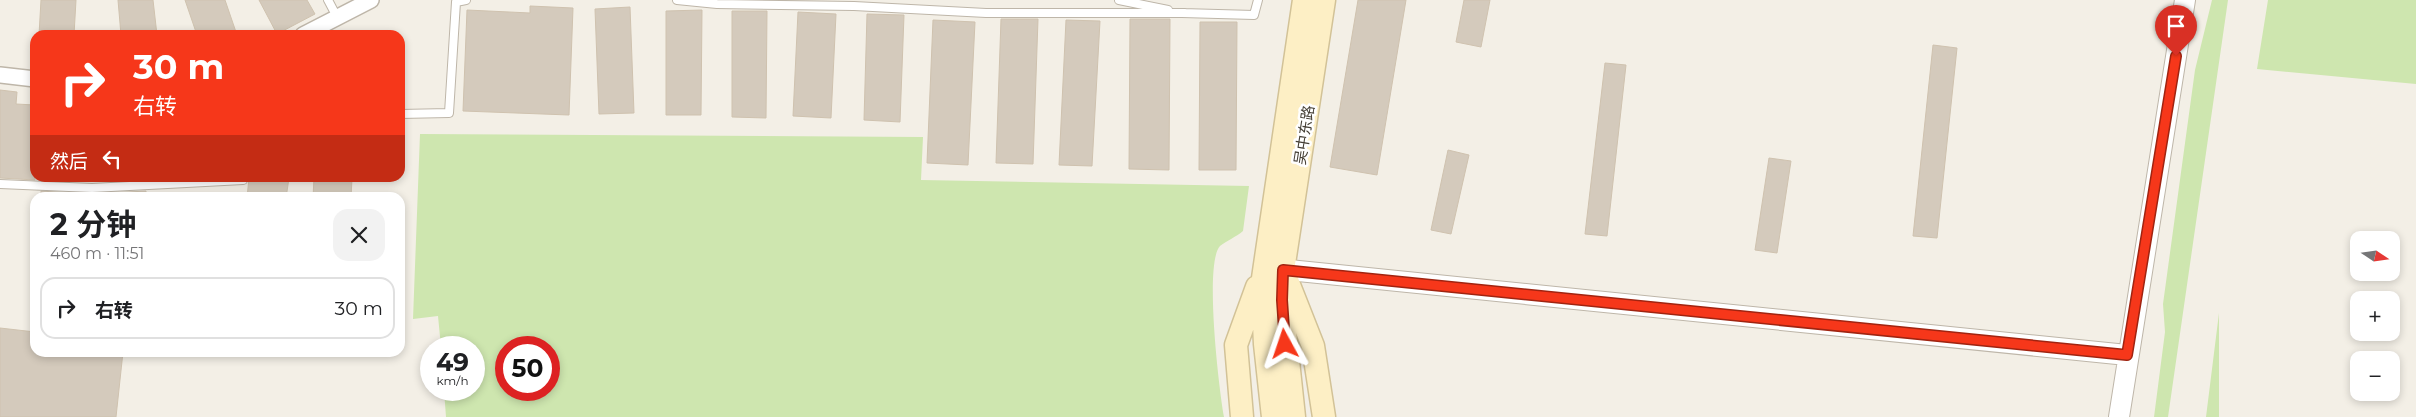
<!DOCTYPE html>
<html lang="zh">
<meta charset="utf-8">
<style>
:root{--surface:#fff;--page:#f2f2f2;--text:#202124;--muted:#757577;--line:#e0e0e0}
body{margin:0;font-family:Montserrat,"Noto Sans SC",sans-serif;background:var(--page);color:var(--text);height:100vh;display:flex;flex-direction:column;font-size:19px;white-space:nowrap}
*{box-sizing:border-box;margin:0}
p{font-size:16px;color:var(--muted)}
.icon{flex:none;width:28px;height:28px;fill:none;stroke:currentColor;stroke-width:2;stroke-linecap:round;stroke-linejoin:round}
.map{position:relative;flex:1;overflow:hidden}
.drawer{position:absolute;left:30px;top:192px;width:375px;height:165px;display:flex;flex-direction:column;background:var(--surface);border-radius:15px;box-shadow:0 2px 8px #0003}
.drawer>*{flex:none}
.top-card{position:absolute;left:30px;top:30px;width:375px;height:152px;border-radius:15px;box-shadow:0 2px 8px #0003;background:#f6371a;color:#fff;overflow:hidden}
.needle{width:32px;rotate:103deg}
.buttons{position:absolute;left:2350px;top:231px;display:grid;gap:10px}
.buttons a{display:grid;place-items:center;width:50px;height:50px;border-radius:10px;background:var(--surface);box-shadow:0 2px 8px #0003;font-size:25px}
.speed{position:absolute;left:420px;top:336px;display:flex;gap:10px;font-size:25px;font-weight:700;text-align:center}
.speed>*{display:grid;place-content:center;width:65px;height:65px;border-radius:50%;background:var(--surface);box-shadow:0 2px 8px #0003;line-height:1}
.speed small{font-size:12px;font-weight:400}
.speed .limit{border:8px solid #d22;background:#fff;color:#111}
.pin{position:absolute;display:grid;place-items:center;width:42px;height:42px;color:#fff;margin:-51px -21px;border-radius:50% 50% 50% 0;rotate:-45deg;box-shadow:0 0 5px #0007}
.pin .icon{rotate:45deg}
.me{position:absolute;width:55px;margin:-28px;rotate:355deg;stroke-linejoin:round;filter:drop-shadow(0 0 4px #0008)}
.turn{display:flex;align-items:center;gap:18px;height:105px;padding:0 20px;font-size:22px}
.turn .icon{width:65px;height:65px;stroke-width:2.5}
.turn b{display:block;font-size:35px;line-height:42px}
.then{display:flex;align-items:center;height:48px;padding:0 20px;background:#0003;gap:10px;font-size:19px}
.round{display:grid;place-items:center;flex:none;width:52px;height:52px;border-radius:15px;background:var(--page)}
.overview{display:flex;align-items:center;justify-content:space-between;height:85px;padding:0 20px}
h1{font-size:30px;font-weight:700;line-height:38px}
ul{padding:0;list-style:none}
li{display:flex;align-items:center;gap:15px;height:62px;margin:0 10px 8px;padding:0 10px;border:2px solid var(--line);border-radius:15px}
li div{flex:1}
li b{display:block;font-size:19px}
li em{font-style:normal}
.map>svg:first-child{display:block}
</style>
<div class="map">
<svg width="2416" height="417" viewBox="0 0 2416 417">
<rect width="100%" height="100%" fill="#f3efe6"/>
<!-- green -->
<path fill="#cee6af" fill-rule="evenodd" d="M2212,0h16l-60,417h-14l11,-85 -2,-28 32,-234z
M2268,0h148v84l-159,-15z
M420,134l503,3 -2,43 328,6 -6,45c-7,6 -17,10 -23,15 -16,17 -1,144 4,171h-778l-2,-27h30v-42l-33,-1 -3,-31 -25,3zM506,348h43v42h-43z
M2219,313v104h-13z"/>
<!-- building -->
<path fill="#d4cabc" stroke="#cfc2af" d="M41,0h35l-2,35h-35z
M118,0h35l4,35h-36z
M185,0h40l12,35h-40z
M259,0h48l8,14 -38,20z
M1358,0h48l-29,175 -47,-8z
M1464,0h26l-9,47 -25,-5z
M530,6l43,2 -4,107 -106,-4 4,-101 63,3z
M630,7l4,106 -35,1 -4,-105z
M702,10l-1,105h-35v-104z
M732,11h35l-1,107 -34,-1z
M798,12l38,2 -5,104 -38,-2z
M867,14l37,1 -4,107 -36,-2z
M1001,19h37l-5,145 -37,-1z
M1130,19h40l-1,151 -40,-1z
M933,20l42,2 -7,143 -41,-2z
M1066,20l34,1 -8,145 -33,-1z
M1200,22h37l-1,148h-37z
M1933,45l24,3 -20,190 -24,-2z
M1605,63l21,2 -19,171 -22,-2z
M0,90l17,2 -1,12 19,1v75l-35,-2z
M1448,150l21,5 -18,79 -20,-4z
M1769,158l22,3 -14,92 -22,-3z
M42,178h27v3l-27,-1z
M112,178h33v2l-33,1z
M249,178h40l-3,20h-39z
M314,178h38l-1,20h-38z
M41,191l28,2 -1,5h-27z
M146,191v7h-36l1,-5z
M0,328l35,4v20h88l-7,65h-116z"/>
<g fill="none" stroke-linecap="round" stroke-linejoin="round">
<!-- service casing -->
<g stroke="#beb6a9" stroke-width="10">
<path id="service" d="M328,0l9,17
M677,0l40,4 137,2 132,7h199
M1119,0l49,10
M1182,13l72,2 4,-15
M400,114l49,-1 7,-111 10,-2
M0,184l92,4 151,-8v-2"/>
</g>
<!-- minor casing -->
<g stroke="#beb6a9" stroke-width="18">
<path id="minor" d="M303,35l68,-35
M0,75l35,4"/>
</g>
<!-- tertiary casing -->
<g stroke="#beb6a9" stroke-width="22">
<path id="tertiary" d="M1269,268l858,87
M2119,417l66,-417"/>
</g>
<!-- secondary casing -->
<g stroke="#d2c297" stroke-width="25">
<path id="secondary" d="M1287,280l26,66 11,71
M1242,417l-6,-72 21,-58
M1273,417l-8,-73 -3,-59 42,-285
M1294,417l-11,-103v-44l41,-270"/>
</g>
<!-- service -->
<use href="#service" stroke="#fff" stroke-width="8"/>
<!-- minor -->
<use href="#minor" stroke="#fff" stroke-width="15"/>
<!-- tertiary -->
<use href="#tertiary" stroke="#fff" stroke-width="20"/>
<!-- secondary -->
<use href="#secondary" stroke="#fdefc5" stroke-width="22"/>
</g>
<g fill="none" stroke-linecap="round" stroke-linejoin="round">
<!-- route casing -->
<g stroke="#a02411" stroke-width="12">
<path id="route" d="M1285,344l-3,-44 1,-30 844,85 49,-299"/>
</g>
<!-- route -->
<use href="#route" stroke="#f6371a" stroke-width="9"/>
</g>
<g text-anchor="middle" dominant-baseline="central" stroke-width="5" stroke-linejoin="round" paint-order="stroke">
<!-- street labels -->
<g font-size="15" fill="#453f35" stroke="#fff">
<text transform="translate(1304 135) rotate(-81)">吴中东路</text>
</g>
</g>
</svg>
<div class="buttons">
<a><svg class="needle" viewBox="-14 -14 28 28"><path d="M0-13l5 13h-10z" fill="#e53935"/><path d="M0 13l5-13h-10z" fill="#757577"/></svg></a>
<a>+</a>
<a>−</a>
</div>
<div class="speed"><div>49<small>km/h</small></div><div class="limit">50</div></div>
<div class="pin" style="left:2176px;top:56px;background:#d93025"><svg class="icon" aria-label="arrive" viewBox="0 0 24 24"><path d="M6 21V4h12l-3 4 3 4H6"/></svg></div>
<svg class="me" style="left:1285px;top:344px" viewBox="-20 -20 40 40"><path d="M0-17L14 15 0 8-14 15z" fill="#f6371a" stroke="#fff" stroke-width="4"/></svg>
<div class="top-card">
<div class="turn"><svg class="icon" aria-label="right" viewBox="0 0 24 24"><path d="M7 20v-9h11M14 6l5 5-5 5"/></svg><div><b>30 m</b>右转</div></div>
<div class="then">然后<svg class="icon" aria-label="left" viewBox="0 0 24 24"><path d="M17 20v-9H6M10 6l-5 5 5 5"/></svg></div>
</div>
<section class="drawer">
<div class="overview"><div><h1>2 分钟</h1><p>460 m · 11:51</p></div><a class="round"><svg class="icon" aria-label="close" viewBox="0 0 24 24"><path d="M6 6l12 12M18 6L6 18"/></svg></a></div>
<ul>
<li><svg class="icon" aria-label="right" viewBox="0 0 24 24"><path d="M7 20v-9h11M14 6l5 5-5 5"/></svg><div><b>右转</b></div><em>30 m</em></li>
</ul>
</section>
</div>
